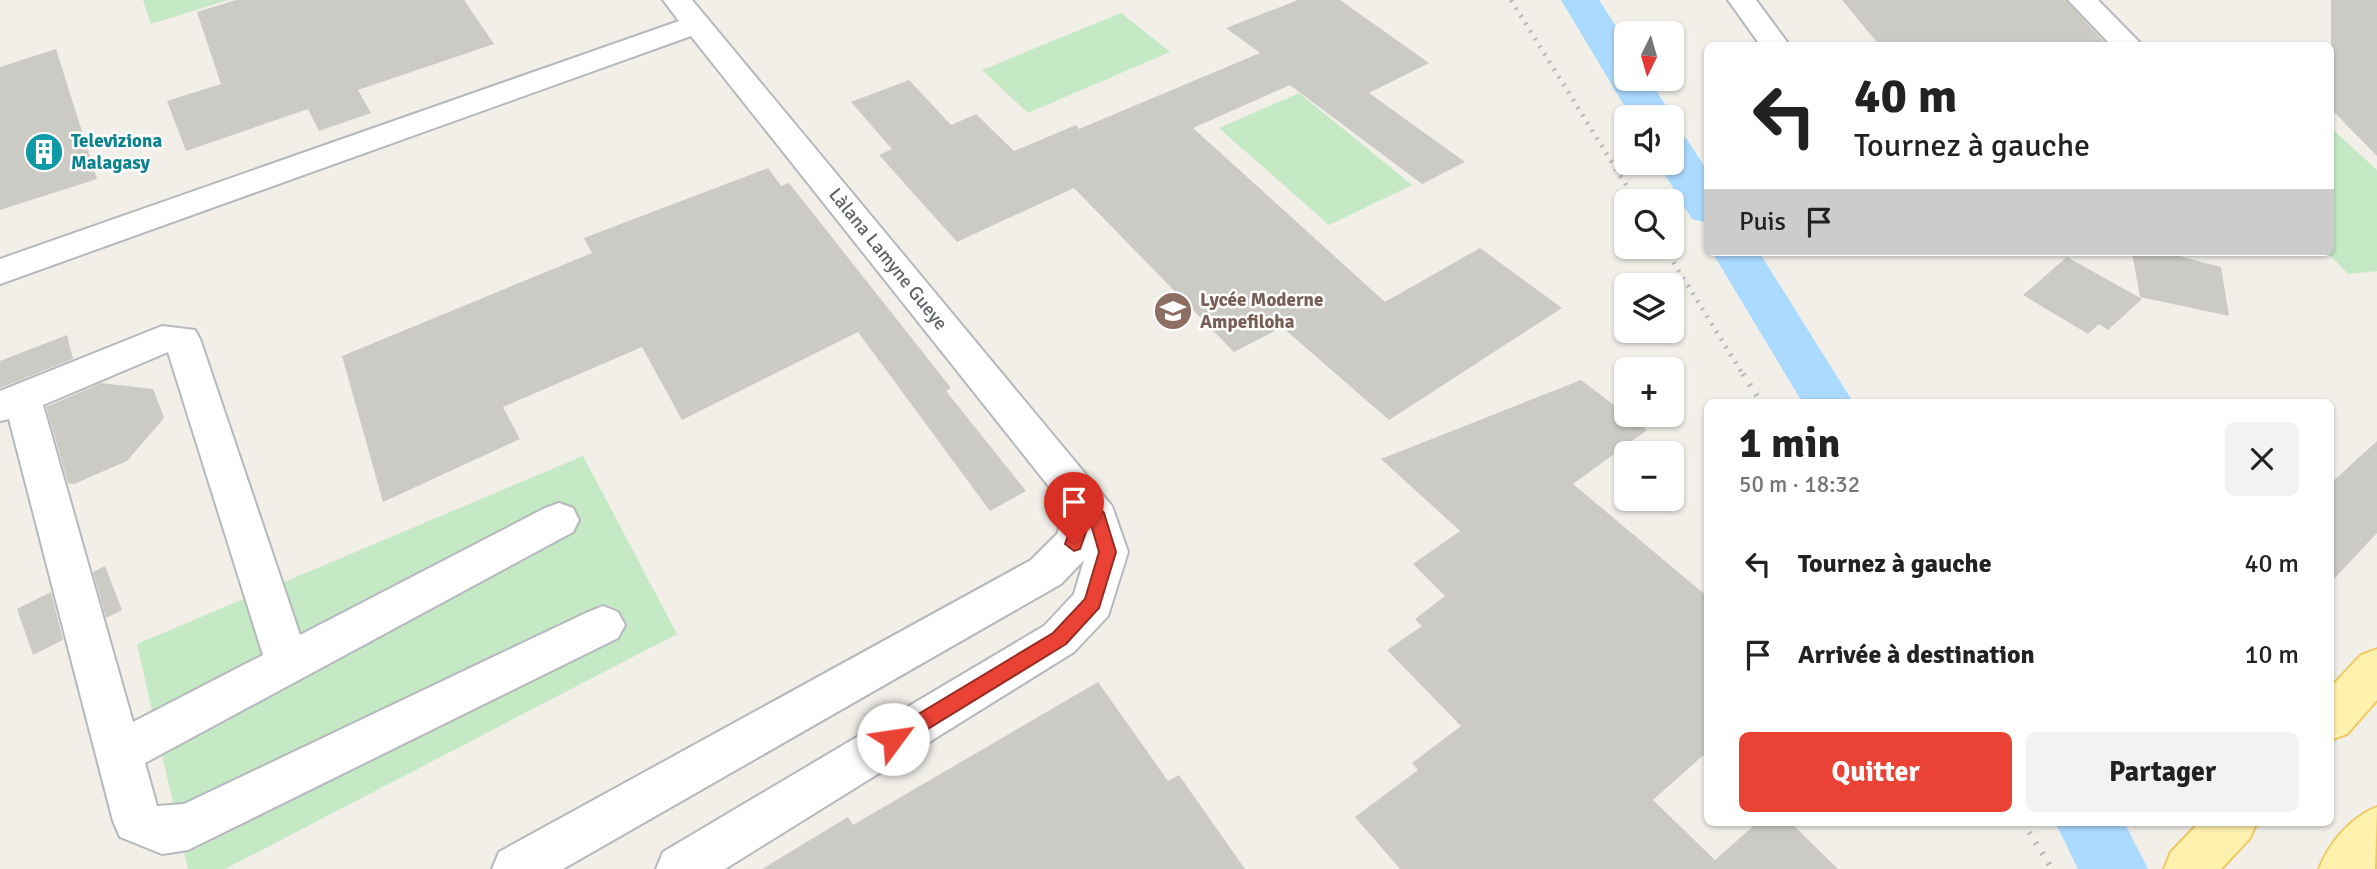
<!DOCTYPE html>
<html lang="fr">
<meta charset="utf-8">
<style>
:root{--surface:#fff;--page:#f2f2f2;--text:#222;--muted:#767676;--accent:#ea4335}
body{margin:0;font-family:Signika,sans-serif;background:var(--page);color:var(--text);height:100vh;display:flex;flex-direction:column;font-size:26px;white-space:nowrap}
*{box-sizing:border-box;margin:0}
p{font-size:23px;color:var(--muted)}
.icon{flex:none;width:38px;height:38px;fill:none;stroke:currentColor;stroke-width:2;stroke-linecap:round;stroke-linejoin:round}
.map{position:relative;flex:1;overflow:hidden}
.panel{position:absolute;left:1704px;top:399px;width:630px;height:427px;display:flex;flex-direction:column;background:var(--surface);border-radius:10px;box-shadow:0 2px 5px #0004}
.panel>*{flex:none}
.top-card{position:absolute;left:1704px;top:42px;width:630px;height:214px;border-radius:10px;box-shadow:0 2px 5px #0004;background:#fff;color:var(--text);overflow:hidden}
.needle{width:46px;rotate:185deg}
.buttons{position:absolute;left:1614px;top:21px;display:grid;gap:14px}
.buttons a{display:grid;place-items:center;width:70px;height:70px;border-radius:10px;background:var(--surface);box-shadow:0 2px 5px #0004;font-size:35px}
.pin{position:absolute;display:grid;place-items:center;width:60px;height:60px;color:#fff;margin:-72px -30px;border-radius:50% 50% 50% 0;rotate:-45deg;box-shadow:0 0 7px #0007}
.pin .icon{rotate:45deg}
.me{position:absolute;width:77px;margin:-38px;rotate:59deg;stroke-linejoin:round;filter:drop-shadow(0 0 5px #0008)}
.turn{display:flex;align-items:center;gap:24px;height:147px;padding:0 35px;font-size:32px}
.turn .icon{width:91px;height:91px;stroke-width:2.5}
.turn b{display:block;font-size:49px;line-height:60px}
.then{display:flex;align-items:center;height:66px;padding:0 35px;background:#0003;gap:14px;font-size:26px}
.round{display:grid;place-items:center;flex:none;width:74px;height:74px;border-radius:10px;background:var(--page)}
.head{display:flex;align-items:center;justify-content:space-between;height:119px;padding:0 35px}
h1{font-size:42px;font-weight:800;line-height:52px}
.action{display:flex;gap:14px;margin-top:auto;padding:14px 35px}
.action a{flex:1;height:80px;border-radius:10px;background:var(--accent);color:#fff;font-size:28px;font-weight:800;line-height:80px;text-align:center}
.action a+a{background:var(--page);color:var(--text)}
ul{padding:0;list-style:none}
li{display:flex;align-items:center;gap:21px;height:91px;padding:0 35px}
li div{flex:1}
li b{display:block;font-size:26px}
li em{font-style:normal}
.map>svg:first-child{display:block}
</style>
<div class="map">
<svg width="2377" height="869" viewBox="0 0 2377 869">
<rect width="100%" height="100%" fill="#f1efe8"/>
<!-- green -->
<path fill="#c5e8c5" d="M143,0h85l-77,24z
M1121,13l49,39 -142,61 -46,-43z
M1299,93l113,92 -83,40 -110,-97z
M2331,128l46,42v101l-29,3 -21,-22h4z
M583,456l94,178 -452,235h-37l-51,-225z"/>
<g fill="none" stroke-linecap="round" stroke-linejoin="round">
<!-- canal -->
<path fill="#aadaff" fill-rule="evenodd" d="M1561,0h38l27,42v37h23l24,38 -2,3v-3h-40z
M1671,134l15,4 22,34v51l-16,-4 -34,-56h13z
M1712,252h47l94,150h-51z
M2055,822h69l24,47h-70z"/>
</g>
<!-- building -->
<path fill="#cccac5" d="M236,0h228l30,44 -136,46 13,23 -52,18 -11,-22 -122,42 -19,-50 54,-17 -24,-72z
M1298,0h42l89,63 -60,30 96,69 -43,22 -132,-99 -97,43 192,174 95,-54 82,60 -173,112 -107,-93 -48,25 -160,-164 -117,54 -78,-87 13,-6 -41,-47 58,-22 42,45 25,-11 38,37 62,-26 3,4 181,-76 -34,-25z
M1842,0h223l43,46h-228z
M2331,0h46v156l-46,-47z
M56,49l41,130 -97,31v-143z
M768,168l13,18 8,-3 162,205 -5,3 80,100 -36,20 -132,-179 -176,88 -40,-73 -139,60 17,32 -137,63 -41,-146 250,-103 -8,-15z
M2132,252h31l58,15 8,49 -89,-19z
M2067,257l75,42 -34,31 -9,-6 -11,10 -65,-39z
M67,335l6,24 -73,29v-27z
M1581,380l66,50 -74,54 135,113v154l-55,49 62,60 43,-38h32l48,47h-438l-45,-52 63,-47 -6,-7 49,-37 -74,-76 35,-24 -7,-7 30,-23 -32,-32 47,-33 -79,-72z
M101,383l52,6 11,29 -37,43 -53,23 -6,-1 -22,-76z
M2377,441v92l-46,49v-99z
M105,566l17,44 -16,8 -13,-46z
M51,592l12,48 -30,15 -16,-46z
M1098,682l70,99 11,-6 66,94h-483l86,-52 5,8z"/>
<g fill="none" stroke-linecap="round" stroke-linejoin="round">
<!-- minor casing -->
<g stroke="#b5b8bc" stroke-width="4">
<path id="minor" d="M663,0h29l15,18 405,488 16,46 -20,64 -34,36 -349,217h-69l7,-17 381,-226 30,-32 10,-34 -23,24 -498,285h-71l7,-17 532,-292 26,-26 9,-26 -375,-472 -691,248v-25l679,-238z
M1728,0h28l34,46h-29z
M2068,0h30l45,46h-31z
M162,326l33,4 5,9 100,296 245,-127 14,-5 14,5 6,12 -6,12 -428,231 12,43 27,-2 404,-192 15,-6 15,6 7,13 -7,13 -430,212 -26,4 -42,-17 -7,-16 -104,-402 -9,2v-30zM168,352l95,303 -130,67 -90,-317z"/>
</g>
<!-- major casing -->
<g stroke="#f2c960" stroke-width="4">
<path id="major" d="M2377,649v51l-30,34 -16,6v-53l30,-32z
M2377,807l-2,62h-56c10,-26 32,-52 58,-62z
M2200,822h57l-7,16 -29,31h-57l7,-17z"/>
</g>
<!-- minor -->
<use href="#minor" fill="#fff" fill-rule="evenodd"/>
<!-- major -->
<use href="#major" fill="#fff2af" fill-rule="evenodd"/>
<!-- rail-far1 -->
<path stroke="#b6b7b8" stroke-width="4.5" stroke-dasharray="2 7" stroke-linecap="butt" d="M1511,0l125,201
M1664,247l80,129"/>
<!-- rail -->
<path stroke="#b6b7b8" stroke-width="6" stroke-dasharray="2 10" stroke-linecap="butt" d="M1743,374l18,28
M2023,822l29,47"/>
</g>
<!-- route -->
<path fill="#ea4335" stroke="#982c22" stroke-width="2" d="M1087,498l6,2 11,13 12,39 -17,56 -33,36 -166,102 -7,2 -6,-2 -3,-7 3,-6 166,-100 32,-34 14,-47 -9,-31 -10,28 -6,2 -9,-7 14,-39z"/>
<!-- icons -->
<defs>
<g id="building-disc" transform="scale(2.0125)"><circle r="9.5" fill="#0f9aa8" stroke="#fff"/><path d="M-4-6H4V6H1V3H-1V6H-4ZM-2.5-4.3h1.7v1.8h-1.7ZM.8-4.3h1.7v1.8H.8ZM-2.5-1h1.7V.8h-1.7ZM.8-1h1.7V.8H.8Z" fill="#fff"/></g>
<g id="school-disc" transform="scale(2.0125)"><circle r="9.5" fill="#8d6e63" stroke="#fff"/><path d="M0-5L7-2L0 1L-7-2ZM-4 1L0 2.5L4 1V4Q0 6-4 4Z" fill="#fff"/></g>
</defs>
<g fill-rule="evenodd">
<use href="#building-disc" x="44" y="152"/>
<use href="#school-disc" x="1173" y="311"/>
</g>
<g text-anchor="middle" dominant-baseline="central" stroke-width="5" stroke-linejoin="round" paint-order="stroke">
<!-- culture labels -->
<g font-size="19" font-weight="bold" fill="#0d838f" stroke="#fff" text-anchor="start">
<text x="71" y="141">Televiziona<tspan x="71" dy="22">Malagasy</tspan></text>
</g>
<!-- street labels -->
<g font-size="19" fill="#5f6368" stroke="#fff">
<text transform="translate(888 259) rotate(51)">Làlana Lamyne Gueye</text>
</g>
<!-- education labels -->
<g font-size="19" font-weight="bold" fill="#785e54" stroke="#fff" text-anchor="start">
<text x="1200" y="300">Lycée Moderne<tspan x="1200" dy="22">Ampefiloha</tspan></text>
</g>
</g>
</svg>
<div class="buttons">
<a><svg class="needle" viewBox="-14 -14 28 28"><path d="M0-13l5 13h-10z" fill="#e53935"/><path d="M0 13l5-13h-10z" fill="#767676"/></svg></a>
<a><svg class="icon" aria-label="sound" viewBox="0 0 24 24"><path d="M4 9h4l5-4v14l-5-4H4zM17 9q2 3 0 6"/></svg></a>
<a><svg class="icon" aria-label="search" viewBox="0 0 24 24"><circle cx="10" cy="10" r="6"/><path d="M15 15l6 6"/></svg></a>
<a><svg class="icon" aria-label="layers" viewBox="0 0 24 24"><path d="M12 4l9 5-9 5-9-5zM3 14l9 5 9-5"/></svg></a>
<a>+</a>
<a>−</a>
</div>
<div class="pin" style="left:1074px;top:544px;background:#d93025"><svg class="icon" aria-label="arrive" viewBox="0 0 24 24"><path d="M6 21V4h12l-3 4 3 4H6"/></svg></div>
<svg class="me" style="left:893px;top:739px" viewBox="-20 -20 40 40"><circle r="19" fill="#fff"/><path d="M0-13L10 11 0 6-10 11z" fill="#ea4335"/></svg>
<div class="top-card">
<div class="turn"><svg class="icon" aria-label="left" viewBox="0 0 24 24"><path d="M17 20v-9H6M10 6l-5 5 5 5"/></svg><div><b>40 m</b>Tournez à gauche</div></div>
<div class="then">Puis<svg class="icon" aria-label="arrive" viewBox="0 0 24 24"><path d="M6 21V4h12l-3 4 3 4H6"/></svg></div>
</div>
<section class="panel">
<div class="head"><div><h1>1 min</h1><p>50 m · 18:32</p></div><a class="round"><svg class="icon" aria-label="close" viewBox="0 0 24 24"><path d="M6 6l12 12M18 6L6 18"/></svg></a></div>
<ul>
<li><svg class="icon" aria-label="left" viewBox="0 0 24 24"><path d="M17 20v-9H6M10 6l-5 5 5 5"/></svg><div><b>Tournez à gauche</b></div><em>40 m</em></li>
<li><svg class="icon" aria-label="arrive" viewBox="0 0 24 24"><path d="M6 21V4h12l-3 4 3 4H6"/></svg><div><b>Arrivée à destination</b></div><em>10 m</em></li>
</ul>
<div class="action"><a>Quitter</a><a>Partager</a></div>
</section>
</div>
